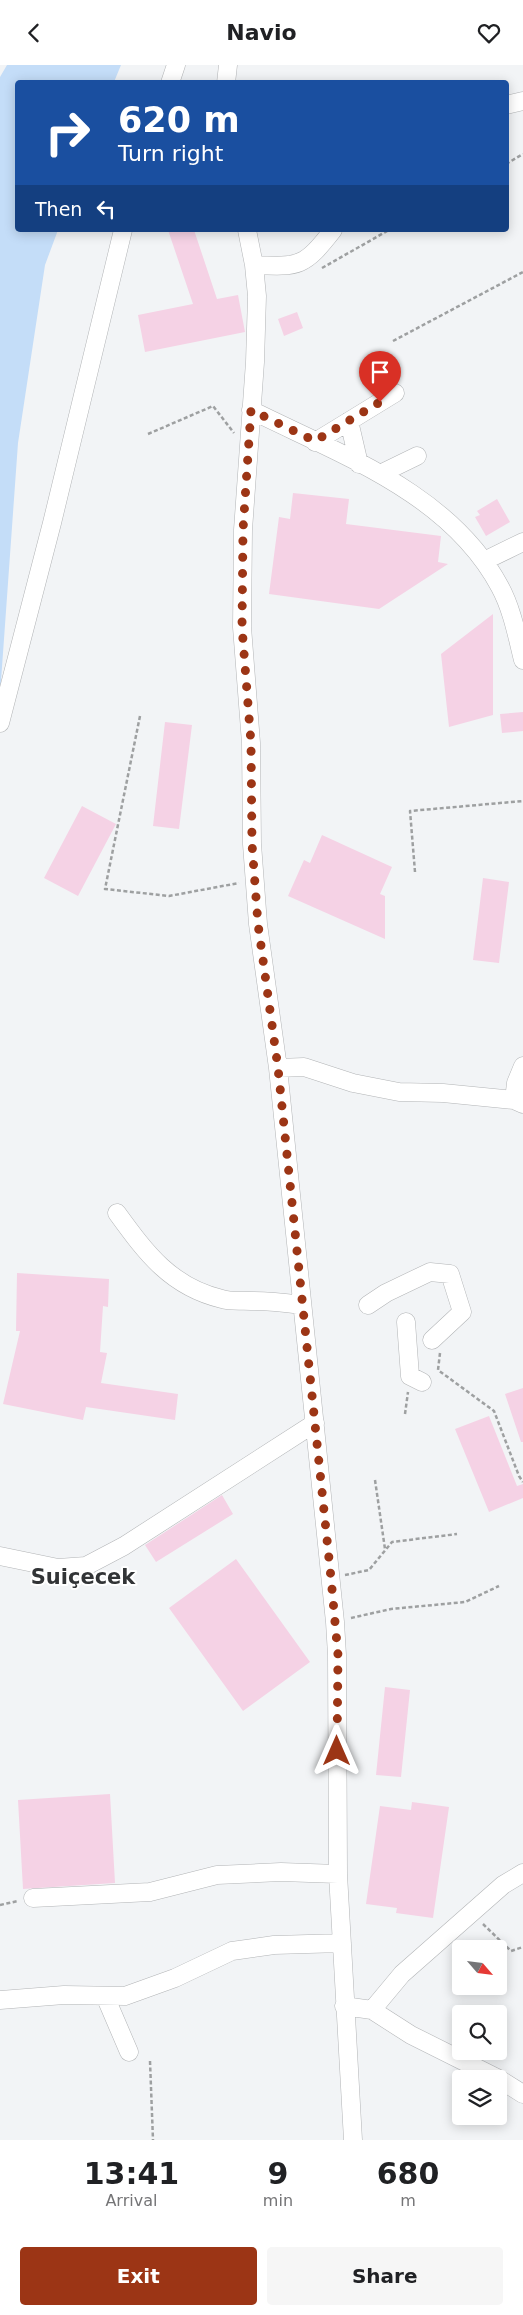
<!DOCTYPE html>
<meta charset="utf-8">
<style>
:root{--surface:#fff;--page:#f6f6f6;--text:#202124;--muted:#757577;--accent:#9c3515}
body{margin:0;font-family:"DejaVu Sans",sans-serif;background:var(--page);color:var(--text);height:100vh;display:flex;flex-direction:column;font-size:19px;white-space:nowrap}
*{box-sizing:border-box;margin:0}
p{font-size:16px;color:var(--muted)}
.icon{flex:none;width:28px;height:28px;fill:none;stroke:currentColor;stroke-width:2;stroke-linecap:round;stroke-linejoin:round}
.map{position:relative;height:2075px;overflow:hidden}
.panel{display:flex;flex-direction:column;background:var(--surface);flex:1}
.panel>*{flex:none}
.top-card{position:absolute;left:15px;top:15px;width:494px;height:152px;border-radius:5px;box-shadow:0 2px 12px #0003;background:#1a4fa0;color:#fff;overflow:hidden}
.needle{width:32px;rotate:118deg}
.buttons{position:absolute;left:452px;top:1875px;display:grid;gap:10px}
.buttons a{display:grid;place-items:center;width:55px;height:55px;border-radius:5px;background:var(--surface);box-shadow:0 2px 12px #0003;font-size:25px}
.pin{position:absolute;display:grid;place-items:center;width:42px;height:42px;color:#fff;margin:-51px -21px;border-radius:50% 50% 50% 0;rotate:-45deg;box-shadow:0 0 5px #0007}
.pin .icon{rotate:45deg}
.me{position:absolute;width:55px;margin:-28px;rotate:0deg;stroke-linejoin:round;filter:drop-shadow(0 0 4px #0008)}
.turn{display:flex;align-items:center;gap:18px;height:105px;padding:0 20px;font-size:22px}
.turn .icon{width:65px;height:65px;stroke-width:2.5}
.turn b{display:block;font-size:35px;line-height:42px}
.then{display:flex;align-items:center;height:48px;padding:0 20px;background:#0003;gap:10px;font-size:19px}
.eta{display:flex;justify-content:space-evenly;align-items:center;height:85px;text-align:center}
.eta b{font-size:30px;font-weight:600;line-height:35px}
.action{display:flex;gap:10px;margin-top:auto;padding:10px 20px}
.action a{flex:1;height:58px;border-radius:5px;background:var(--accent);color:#fff;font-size:20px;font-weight:600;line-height:58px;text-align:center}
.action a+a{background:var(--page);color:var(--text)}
header{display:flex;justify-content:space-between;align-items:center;height:65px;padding:0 20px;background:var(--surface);font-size:22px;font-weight:600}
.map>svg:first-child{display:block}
</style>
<header><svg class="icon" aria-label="back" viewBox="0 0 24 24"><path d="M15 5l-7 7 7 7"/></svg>Navio<svg class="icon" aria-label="heart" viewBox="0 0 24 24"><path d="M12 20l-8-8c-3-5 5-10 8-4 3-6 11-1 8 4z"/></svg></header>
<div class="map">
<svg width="523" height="2075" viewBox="0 0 523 2075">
<rect width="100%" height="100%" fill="#f2f4f6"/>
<!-- water -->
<path fill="#c4ddf8" d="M7,0h114l-7,17 -96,1v147h40l-13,35 -27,178 -18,252v-618z"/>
<!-- building -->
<path fill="#f5d2e5" d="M168,165h26l23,69 21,-4 7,37 -100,20 -7,-37 55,-11z
M297,247l6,16 -19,8 -6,-17z
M293,428l56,6 -3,25 95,12 -3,26 10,2 -69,45 -110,-15 10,-77 11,2z
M497,434l13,23 -24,14 -11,-19 5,-2 -3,-4z
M493,549v101l-44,12 -8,-73z
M523,647v19l-21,2 -2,-19z
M165,657l27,3 -13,104 -26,-3z
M82,741l34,18 -38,72 -34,-18z
M322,770l70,32 -12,27 5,2v43l-97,-43 16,-36 6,3z
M483,813l26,4 -10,81 -26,-3z
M17,1208l92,6 -1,28 -5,-1 -3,46 7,1 -6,30 77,11 -3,26 -89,-13 -3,13 -80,-16 17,-73h-4z
M523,1323v54h-2l-16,-48z
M489,1351l28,70 6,-2v14l-34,14 -34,-83z
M222,1430l11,19 -77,48 -11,-17z
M236,1494l74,103 -67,49 -74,-103z
M385,1622l25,3 -9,87 -25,-2z
M110,1729l5,89 -92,6 -5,-89z
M412,1737l37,5 -16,111 -37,-5 1,-5 -31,-4 14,-98 31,4z"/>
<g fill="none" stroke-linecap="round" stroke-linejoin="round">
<!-- minor casing -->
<g stroke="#b2b4b6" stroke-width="19">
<path id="minor" d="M170,18l6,-18
M226,18l2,-18
M506,40l17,-4
M247,165l7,35 3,31 -2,66 -12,168 -1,97 9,116 1,101 6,80 20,144 57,554 2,33 1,219 15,266
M254,200c46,2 50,2 79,-35
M251,345c90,45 199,83 249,177 12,22 17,49 23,73
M349,356l10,43
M315,377l80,-49
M380,409l37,-18
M484,496l39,-19
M0,658l52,-200 71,-293
M278,1003l26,-1 49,16 46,9 44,1 71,7 9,4
M514,1035l2,-17 7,-17
M117,1148c29,40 54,74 105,86 9,3 21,1 30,2 17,0 34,2 50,4
M368,1240l18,-12 44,-21 20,2 12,38 -30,28
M406,1257l4,54 12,6
M0,1491l58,12 28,-2 38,-20 191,-123
M33,1833l117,-6 67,-17 64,-3 57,2
M105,1931l24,56
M0,1935l64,-5 61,1 50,-18 57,-27 42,-6 68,-2
M344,1941l28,4 30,-36 101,-89 20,-12
M372,1945l39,25 88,44
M499,2014l24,15"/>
</g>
<!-- path -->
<path stroke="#9ea0a1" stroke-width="2.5" stroke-dasharray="4 2.5" stroke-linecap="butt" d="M506,99l17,-10
M322,203l67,-38
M393,276l130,-69
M148,369l65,-28 21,27
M140,651l-35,173 64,7 70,-13
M415,807l-5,-61 113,-10
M440,1288l-2,17 56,41 25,65 4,6
M405,1349l3,-22
M375,1415l10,69
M345,1510l24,-5 23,-28 65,-8
M351,1553l40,-9 74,-7 34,-16
M0,1840l18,-4
M483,1859l28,27 12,-4
M150,1996l3,79"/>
<!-- minor -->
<use href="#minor" stroke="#fff" stroke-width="18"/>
</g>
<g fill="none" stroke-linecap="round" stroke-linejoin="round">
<!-- route -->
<path stroke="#9c3515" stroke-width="9" stroke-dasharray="0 16.2" d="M337,1686l1,-96 -7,-77 -53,-510 -20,-144 -6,-80 -1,-101 -9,-116 1,-97 8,-120 64,31 65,-39"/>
</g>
<g text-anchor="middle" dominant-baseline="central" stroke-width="4" stroke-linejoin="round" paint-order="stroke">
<!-- district labels -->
<g font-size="21" font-weight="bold" fill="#323436" stroke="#fff">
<text x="83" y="1512">Suiçecek</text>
</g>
</g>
</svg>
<div class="buttons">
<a><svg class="needle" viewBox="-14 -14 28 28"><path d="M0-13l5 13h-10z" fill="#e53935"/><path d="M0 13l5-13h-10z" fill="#757577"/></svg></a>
<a><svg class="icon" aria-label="search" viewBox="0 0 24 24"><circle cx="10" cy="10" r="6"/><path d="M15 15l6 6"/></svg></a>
<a><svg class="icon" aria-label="layers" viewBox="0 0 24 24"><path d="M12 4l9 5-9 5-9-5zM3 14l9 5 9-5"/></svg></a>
</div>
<div class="pin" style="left:380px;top:337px;background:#d93025"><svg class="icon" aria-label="arrive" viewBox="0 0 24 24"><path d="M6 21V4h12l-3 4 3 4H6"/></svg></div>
<svg class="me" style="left:337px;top:1686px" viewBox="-20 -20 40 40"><path d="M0-17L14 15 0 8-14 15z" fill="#9c3515" stroke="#fff" stroke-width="4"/></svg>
<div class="top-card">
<div class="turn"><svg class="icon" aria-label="right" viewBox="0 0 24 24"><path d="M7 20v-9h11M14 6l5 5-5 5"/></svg><div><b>620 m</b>Turn right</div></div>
<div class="then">Then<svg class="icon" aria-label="left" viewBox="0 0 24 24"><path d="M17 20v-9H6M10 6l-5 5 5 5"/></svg></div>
</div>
</div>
<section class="panel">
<div class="eta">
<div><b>13:41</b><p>Arrival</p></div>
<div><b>9</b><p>min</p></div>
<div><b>680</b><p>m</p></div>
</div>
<div class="action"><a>Exit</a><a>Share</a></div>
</section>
